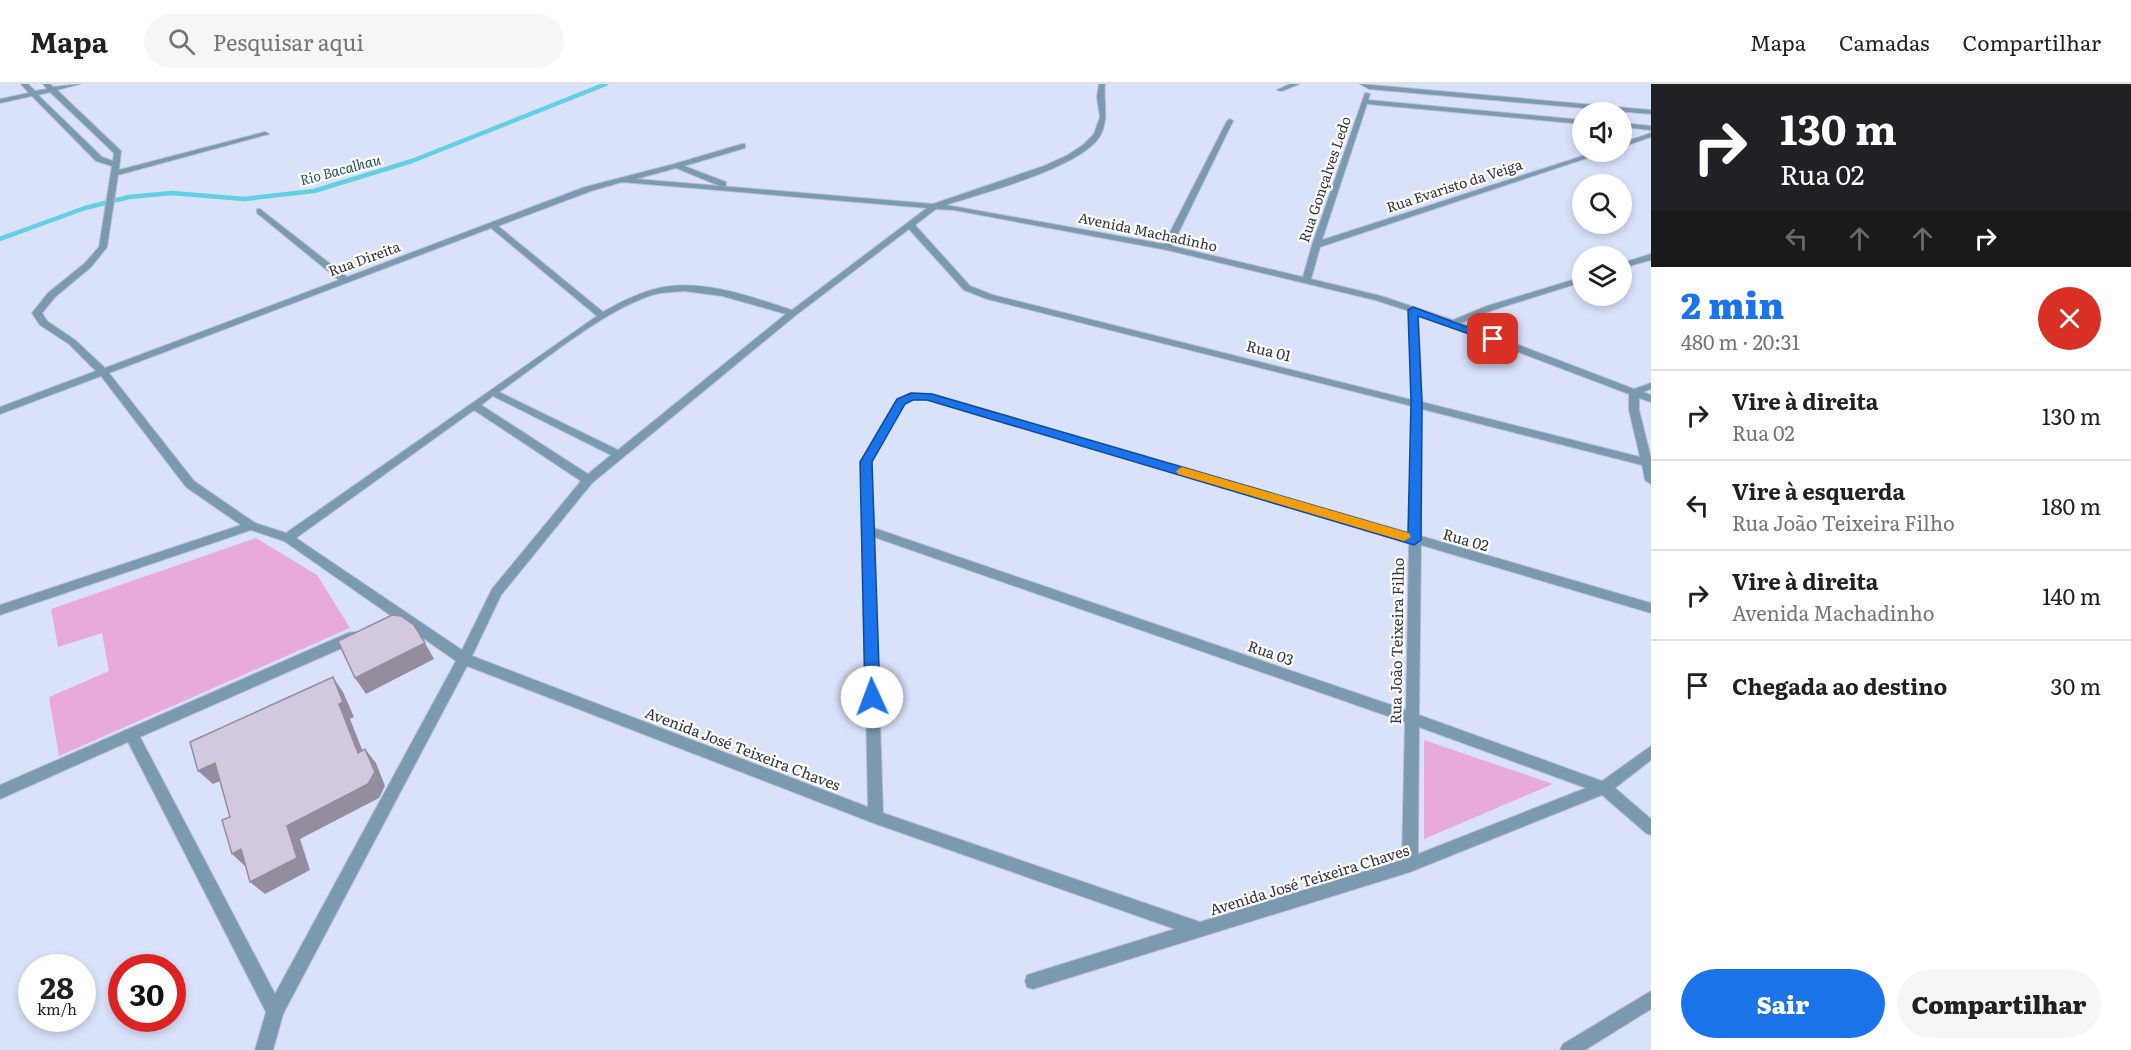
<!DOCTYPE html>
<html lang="pt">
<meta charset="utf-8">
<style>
:root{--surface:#fff;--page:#f6f6f6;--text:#202124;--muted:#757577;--line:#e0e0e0;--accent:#1a73e8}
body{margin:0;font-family:Literata,serif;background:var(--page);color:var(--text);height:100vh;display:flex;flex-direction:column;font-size:22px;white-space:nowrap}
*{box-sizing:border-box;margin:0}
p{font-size:20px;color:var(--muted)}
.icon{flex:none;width:33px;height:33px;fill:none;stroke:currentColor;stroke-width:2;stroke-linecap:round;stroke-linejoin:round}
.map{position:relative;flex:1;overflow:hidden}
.sheet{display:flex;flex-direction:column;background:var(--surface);width:480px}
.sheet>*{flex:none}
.hud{background:#202124;color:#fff;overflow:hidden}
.fabs{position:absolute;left:1572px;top:18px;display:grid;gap:12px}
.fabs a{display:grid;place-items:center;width:60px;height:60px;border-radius:50%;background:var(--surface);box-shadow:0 3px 9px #0003;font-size:30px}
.speed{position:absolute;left:18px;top:870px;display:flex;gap:12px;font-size:30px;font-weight:700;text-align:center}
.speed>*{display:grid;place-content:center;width:78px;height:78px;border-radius:50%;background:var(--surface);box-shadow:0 3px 9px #0003;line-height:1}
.speed small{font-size:15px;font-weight:400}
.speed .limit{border:9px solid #d22;background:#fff;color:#111}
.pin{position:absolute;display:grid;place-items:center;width:51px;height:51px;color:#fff;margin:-26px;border-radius:12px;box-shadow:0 3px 9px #0006}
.me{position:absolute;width:66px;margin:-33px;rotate:358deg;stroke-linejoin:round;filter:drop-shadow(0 0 4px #0008)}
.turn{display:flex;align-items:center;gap:21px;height:126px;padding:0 30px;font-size:27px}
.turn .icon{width:78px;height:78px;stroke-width:2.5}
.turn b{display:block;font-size:42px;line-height:51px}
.lanes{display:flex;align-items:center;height:57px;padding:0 30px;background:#0003;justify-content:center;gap:30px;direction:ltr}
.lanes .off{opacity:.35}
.round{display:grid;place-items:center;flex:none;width:63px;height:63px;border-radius:32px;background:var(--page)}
.summary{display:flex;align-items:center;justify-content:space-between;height:102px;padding:0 30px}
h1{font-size:36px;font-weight:800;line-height:45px;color:var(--accent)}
.cta{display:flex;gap:12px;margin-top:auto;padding:12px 30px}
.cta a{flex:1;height:69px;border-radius:36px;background:var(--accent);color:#fff;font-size:24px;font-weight:800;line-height:69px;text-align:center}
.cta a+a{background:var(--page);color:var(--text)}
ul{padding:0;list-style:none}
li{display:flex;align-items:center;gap:18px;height:90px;padding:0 30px;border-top:2px solid var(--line)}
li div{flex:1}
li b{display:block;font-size:22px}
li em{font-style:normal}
header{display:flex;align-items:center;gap:36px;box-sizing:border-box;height:84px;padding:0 30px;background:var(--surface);border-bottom:2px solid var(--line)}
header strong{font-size:28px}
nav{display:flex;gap:33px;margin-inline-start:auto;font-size:21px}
.search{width:420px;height:54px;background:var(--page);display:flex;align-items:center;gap:15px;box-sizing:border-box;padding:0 21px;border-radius:33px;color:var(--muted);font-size:22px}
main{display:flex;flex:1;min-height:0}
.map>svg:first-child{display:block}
</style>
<header>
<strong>Mapa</strong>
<div class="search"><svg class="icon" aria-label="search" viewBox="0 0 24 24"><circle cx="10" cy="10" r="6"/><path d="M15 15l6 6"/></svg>Pesquisar aqui</div>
<nav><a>Mapa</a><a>Camadas</a><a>Compartilhar</a></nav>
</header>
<main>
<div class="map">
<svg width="1651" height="966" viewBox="0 0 1651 966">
<rect width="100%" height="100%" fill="#dae2fa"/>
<!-- green -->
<path fill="#e8a9db" d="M256,454l61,37 33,53 -291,128 -10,-59 60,-26 -7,-38 -44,14 -7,-38z
M1424,656l129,44 -129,55z"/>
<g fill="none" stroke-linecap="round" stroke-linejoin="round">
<!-- stream -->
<path stroke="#62d0e2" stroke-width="4.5" d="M0,155l85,-31 44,-11 43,-4 72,6 70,-8 98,-30 194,-77"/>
<!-- minor casing -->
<g stroke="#b8bfd4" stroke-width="2">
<path id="minor" d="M21,0h7l7,7 12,-2 -4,-5h7l3,3 27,-3 -23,6 64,61 -2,19 146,-38 4,2 -151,41 -11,72 -16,20 -36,30 -13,16 5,8 28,19 30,28 234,-88 -82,-67v-4h3l87,68 238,-90 89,-23 68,-20h3v4l-61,18 42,16v4h-6l-44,-18 -40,11 297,25 111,-38 22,-10 17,-11 11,-11 6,-17 -3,-20 2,-13h6c-2,17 4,34 -4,50 -16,33 -120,59 -155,71l218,39 63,-123 3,-2 3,2 -61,125 131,31 9,-32 53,-152 5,1 -2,6 214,20v4l-215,-20 -45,136 273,-88h10l-285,95 -9,32 70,17 72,24 34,-14 95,-29v5l-89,28 -32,13 173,66 17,-6v6l-8,3 8,3v7l-12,-4v12l12,48v26l-6,-4 -3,-15 -220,-56 -1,127 230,67v10l-230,-68 -2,170 183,66 49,-35v14l-36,28 36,31v16l-5,-2 -44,-38 -192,77 -377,117 -6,-2 -2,-6 2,-6 148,-46 -299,-105 -409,-158 -184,348 -10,36h-18l11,-38 -138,-270 -128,57v-14l348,-152 5,-1 5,1 1,4 -1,4 -218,96 135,257 181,-333 -172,-120 -33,-11 -251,85v-10l241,-80 -55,-38 -85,-111 -101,38v-7l96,-36 -27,-27 -29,-19 -8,-12 16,-20 37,-30 14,-16 13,-81 -16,-5 -64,-65 -32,7v-4l29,-6zM50,8l64,61 -1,8 -11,-4 -64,-62zM622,98l305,26 -135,102c-40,-13 -87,-30 -128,-23 -22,4 -42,14 -61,25l-105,-86 93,-35zM936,125l18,1 213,40 208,50 34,11 3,89 -419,-105 -23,-9 -55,-61zM491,144l106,88 -311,217 -31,-10 -61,-42 -85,-108zM909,145l55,61 23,9 425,107 -3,127 -477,-139 -21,-1 -14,6 -36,63 7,345 -396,-151 29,-61 91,-112 204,-168zM684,207l38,5 64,18 -168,136 -119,-58c45,-31 102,-80 153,-97 10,-3 21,-3 32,-4zM1418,230l211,80v16l11,47 -218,-55zM493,312l118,59 -23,19 -107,-69zM913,315h15l481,142 -3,169 -532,-182 -3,-66 34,-59zM474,326l107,71 -89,108 -30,61 -166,-112zM874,453l531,185 -3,138 -202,62 -317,-109zM1419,643l167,61 -168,66z
M1290,0h9l-17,7 -5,-1z
M1360,0l291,26v4l-282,-25z
M1622,39l29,3v4l-29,-3z
M1651,49v4l-29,10v-4z
M1651,170v6l-29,8v-5z"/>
</g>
<!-- tertiary casing -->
<g stroke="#b8bfd4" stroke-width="2">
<path id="tertiary" d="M1651,907v18l-66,41h-25l3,-6z"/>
</g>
<!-- minor -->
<use href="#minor" fill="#7b99af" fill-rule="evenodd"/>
<!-- tertiary -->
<use href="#tertiary" fill="#7b99af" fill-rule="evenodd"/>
</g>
<!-- shaded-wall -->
<path fill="#938d9e" d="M425,559l9,16 -68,35 -11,-16z
M333,593l10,15 11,25 -4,2 19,48 -11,-14 -19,-49z
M365,665l11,14 9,23 -6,12 -79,41 10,31 -45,24 -15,-12 37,-56z
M215,679l14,14 -16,7 -15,-13z
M241,765l5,18 -14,-13z"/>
<!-- building -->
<path fill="#d2c9e1" stroke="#938d9e" stroke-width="1.5" d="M392,531l9,1 13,9 11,18 -70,35 -17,-37z
M333,593l10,25 -4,2 19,49 7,-4 10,23 -7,12 -81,42 10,32 -47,24 -9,-33 -9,5 -10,-34 8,-3 -15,-54 -17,8 -8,-29z"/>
<!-- route -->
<path fill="#1a73e8" stroke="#114b97" stroke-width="1.5" d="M1413,223l86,32 -2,2h-8l-71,-25 4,86 -1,138 -7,5 -487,-145h-14l-8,4 -33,58 8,235 -2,5 -6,2 -5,-2 -2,-5 -5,-235 37,-63 14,-6 21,1 476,139 3,-131 -3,-92z"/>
<!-- slow -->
<path fill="#f59e0b" d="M1182,383l227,66 2,4 -7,4 -226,-67 -2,-3z"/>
<g text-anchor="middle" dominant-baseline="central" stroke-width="4.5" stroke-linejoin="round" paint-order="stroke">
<!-- far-water labels -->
<g font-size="14" font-style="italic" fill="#23535b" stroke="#fff">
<text transform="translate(340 85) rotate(-15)">Rio Bacalhau</text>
</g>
<!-- far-street labels -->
<g font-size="14" fill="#31343d" stroke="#fff">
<text transform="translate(1324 95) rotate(-71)">Rua Gonçalves Ledo</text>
<text transform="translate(1454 101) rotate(-18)">Rua Evaristo da Veiga</text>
<text transform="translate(1148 147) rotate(12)">Avenida Machadinho</text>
<text transform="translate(364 174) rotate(-20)">Rua Direita</text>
</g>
<!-- street labels -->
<g font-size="15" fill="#31343d" stroke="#fff">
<text transform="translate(1269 266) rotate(14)">Rua 01</text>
<text transform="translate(1466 455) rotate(16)">Rua 02</text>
<text transform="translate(1396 557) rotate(-89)">Rua João Teixeira Filho</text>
<text transform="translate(1271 568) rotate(19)">Rua 03</text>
<text transform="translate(743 664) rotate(21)">Avenida José Teixeira Chaves</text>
<text transform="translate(1309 795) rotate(-17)">Avenida José Teixeira Chaves</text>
</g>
</g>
</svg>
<div class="fabs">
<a><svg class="icon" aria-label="sound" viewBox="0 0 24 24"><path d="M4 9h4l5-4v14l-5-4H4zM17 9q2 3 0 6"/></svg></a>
<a><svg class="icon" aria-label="search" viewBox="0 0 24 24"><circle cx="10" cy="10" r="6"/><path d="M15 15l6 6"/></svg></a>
<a><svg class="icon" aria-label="layers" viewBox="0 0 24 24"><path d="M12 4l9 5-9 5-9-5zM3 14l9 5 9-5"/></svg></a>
</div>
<div class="speed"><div>28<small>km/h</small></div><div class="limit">30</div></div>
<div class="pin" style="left:1493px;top:255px;background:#d93025"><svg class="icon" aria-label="arrive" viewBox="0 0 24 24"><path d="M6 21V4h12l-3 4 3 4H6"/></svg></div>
<svg class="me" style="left:872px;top:613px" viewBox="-20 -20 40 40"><circle r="19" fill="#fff"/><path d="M0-13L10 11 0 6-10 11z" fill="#1a73e8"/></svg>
</div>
<section class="sheet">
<div class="hud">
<div class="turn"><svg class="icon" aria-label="right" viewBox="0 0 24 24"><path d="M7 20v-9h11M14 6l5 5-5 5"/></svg><div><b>130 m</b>Rua 02</div></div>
<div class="lanes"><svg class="icon off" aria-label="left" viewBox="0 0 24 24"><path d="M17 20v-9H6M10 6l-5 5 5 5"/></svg><svg class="icon off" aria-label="ahead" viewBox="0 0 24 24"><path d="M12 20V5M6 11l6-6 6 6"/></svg><svg class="icon off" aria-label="ahead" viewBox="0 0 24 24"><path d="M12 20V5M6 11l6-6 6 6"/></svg><svg class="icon" aria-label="right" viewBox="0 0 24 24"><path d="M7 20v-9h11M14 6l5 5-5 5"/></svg></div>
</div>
<div class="summary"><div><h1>2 min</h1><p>480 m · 20:31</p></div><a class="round" style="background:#d93025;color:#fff"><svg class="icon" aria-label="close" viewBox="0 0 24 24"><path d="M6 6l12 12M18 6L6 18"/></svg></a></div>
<ul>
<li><svg class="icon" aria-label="right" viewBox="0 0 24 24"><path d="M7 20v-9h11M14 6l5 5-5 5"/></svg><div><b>Vire à direita</b><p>Rua 02</p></div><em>130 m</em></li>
<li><svg class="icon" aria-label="left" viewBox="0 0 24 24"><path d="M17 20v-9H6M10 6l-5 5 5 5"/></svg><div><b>Vire à esquerda</b><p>Rua João Teixeira Filho</p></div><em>180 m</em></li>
<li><svg class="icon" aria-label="right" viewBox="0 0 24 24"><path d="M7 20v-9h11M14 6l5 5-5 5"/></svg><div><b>Vire à direita</b><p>Avenida Machadinho</p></div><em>140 m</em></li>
<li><svg class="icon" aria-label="arrive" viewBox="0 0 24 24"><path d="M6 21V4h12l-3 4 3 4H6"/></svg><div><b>Chegada ao destino</b></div><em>30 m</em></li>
</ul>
<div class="cta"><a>Sair</a><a>Compartilhar</a></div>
</section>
</main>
